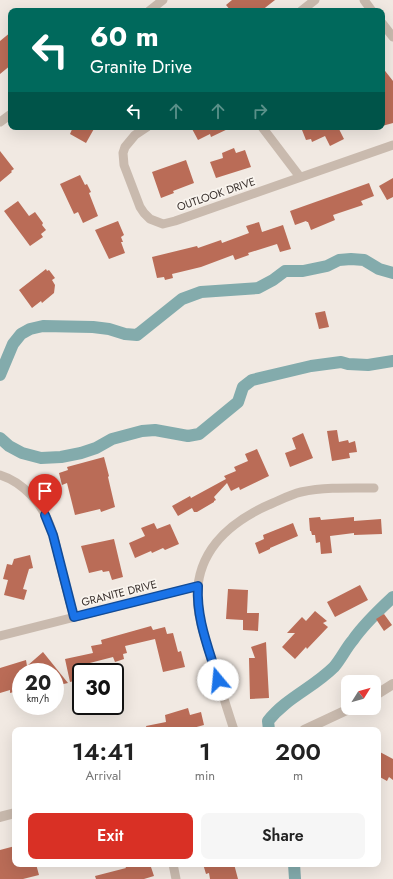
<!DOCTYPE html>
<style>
:root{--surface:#fff;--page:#f6f6f6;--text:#222;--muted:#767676;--accent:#d93025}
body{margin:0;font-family:Jost,sans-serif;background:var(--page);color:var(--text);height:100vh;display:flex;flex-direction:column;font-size:15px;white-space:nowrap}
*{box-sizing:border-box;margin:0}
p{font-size:13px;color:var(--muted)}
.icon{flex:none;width:22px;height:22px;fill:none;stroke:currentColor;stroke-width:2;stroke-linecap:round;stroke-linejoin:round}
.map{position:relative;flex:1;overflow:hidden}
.panel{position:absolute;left:12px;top:727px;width:369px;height:140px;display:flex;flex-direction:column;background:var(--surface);border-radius:8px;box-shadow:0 4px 16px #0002}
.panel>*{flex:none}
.guide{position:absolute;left:8px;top:8px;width:377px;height:122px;border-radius:8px;box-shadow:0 4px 16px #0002;background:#00695c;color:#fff;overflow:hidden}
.needle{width:26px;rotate:53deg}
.fabs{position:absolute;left:341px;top:675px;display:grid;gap:8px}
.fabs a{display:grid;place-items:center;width:40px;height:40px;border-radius:8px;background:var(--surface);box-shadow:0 4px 16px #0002;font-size:20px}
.speed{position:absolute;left:12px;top:663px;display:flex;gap:8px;font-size:20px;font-weight:700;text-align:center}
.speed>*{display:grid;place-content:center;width:52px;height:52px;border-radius:50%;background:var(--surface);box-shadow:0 4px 16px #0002;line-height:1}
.speed small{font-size:10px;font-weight:400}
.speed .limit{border:2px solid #111;border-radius:6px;background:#fff;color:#111}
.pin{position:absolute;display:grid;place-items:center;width:34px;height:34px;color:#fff;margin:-41px -17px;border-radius:50% 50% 50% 0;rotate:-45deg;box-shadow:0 0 4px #0007}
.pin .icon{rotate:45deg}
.me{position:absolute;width:44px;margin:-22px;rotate:343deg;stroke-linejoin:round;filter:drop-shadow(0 0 3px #0008)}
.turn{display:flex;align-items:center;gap:14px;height:84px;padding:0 16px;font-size:18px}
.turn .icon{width:52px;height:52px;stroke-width:2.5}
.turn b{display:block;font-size:28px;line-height:34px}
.lanes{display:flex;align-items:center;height:38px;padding:0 16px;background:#0003;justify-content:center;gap:20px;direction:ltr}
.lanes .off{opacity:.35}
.eta{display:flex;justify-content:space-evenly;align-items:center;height:68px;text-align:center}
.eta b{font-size:24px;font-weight:600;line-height:28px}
.button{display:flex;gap:8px;margin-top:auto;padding:8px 16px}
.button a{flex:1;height:46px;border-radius:8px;background:var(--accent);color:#fff;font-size:16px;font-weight:600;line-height:46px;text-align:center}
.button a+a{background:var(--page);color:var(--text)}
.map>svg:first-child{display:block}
</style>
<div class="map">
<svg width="393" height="879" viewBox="0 0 393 879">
<rect width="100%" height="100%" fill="#f1e9e2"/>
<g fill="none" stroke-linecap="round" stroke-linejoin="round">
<!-- canal -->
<path stroke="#83abac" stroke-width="12" d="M0,375l13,-31 8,-10 9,-5 13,-3 50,1 16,2 16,5 12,1 45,-36 19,-7 57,-4 15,-8 12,-9h18l24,-5 12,-6 12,-1 13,1 15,9 14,4
M0,438l9,8 13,7 19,5 20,-1 20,-4 15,-5 16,-9 30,-8 13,-1 33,6 11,-2 39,-32 5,-15 9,-7 59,-14 30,-4 7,2 20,1 25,-4
M269,730l-1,-9c18,-23 45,-33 66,-54 7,-8 12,-19 19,-27 11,-16 26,-30 40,-43
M294,864l1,15"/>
</g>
<!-- building -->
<path fill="#ba6c57" d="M232,0h43l-14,11h-30l-5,-6z
M11,32v33l-11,9v-33z
M382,67l11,14v42l-11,3v-14l2,-1 -2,-8z
M73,127h22l-9,16 -16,-9z
M191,127h41l-21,10 -1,-3 -12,6z
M309,127h34l-4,2 5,10 -14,7 -5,-10 -13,6 -1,-3 -5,1 -4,-10z
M234,148l2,5 9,-3 6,17 -35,11 -6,-16 13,-4 -1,-5z
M0,151l14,18 -3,2 1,1 -12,10z
M186,160l8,23 -21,8 1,2 -13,5 -9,-26z
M80,175l5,10 2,-1 4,8 -2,1 9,23 -15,7 -5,-11 -4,2 -14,-30z
M393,178v19l-6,3 -8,-14z
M369,183l5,13 -13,5 2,4 -30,10 2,5 -24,10 -3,-8h-1l-1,-1 -11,4 -5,-14z
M18,201l11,15 6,-4 8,11 -1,2 4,5 -5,4 2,3 -13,9 -26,-35z
M118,221l6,14 -3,2 2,5h-2l4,11 -16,6 -14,-29z
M259,222l3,10 21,-7 8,24 -11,3 -3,-8 -29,9 1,2 -14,5 -2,-5 -32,12 -29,7 1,4 -8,2 -1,-3 -7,1 -5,-21 45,-11 1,2 23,-8 1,3 27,-10 -3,-7z
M46,269l1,2 2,-1 6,8 -3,2 3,5 -1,8 -12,10 -1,-2 -9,7 -13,-18z
M325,311l4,16 -10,2 -4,-16z
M337,430l2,12 9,-2 1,3 6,-2 2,11 -8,1 1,5 -18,3 -5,-30z
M303,433l10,25 -23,9 -5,-14 11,-4 -4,-11z
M257,449l12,27 -29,14 -1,-3 -8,4 -4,-8 -13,14 2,3 -2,1v1l-17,10h-3l-2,-4 -14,8 -6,-10 18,-10 1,2 35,-19 -2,-3 12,-5 -2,-4 14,-6 -3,-7z
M104,457l5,19 -1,1 7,30 -14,5 -1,-3 -25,6 -8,-32 -5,2 -3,-12 9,-3 -1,-3z
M320,517l1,3 33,-3v4l27,-2 1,15 -28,1v-2l-24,3 2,17 -11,1 -1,-12 -4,1 -1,-8h-3l-1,-4h-1l-1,-13z
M154,523l3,6 13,-5 9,20 -14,6 -2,-2 -11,5 -1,-2 -16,7 -6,-15 16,-7 -4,-8z
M293,523l5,13 -28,12v1l-11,5 -4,-11 9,-4 -1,-4z
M114,539l9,38 -11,3 -3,-9 -6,1 -1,-2 -13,3 -8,-27z
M30,555l3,13 -4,1 -6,20 4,1 -3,10 -20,-5 4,-15 -5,-1 4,-15 5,1 2,-6z
M360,585l8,15 -33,17 -8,-15z
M228,589l20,1 -1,23h12l-1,18 -15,-1v-10l-17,-1z
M315,611l12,10 -4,2 5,4 -21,22 -1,-2 -11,12 -13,-12 13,-14h-8l15,-16 4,4z
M384,614l8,11 -8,6 -8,-12z
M151,626l2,4 12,-3 2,7 6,-1 5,19 3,-1 4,16 -22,5 -8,-33 -30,7 2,7 -4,1 1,5 -9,3 -2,-5 -31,8 2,7h-3v7l-11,3 -5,-23 28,-6 -2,-7 11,-2 -1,-4z
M266,642l3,56 -19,1 -1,-41h6l-4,-11z
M43,652l25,31 -13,3v-14h-34v18l-11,3v-3l-10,3v-25l26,-8 1,6z
M188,708l2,7 11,-3 3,13 -11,3v2h-46l-1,-4 20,-4 -1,-7z
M378,751l15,8v21l-4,-3 -2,4 -9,-5z
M15,846v18h21l3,11 -16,4h-23v-29z
M124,864h26l4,12 -10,3h-48l-1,-3 31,-8z
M203,864h31l4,15h-28l-1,-6 -3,1z"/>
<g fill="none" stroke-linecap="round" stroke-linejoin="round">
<!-- minor -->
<path stroke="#c9baae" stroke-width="9" d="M364,0l8,11
M149,11l14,-11
M301,11l14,-11
M382,23l11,14
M0,122l11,-8
M147,127l-12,8 -10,12 -2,6 1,12 16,42 4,6 6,6 13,5 12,-3 218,-76
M262,127l38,50
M0,475c23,7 42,29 50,50 4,10 6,20 8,30 5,21 10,41 16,62
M0,636l198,-50
M234,730c-8,-24 -15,-48 -23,-72 -5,-17 -11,-33 -13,-50 -6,-54 30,-86 75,-105 9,-4 19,-9 28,-11 24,-5 49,-4 73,-4
M173,864l3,15"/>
<!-- tertiary -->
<path stroke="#c9baae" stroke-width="10" d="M374,696l19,-12
M304,730l47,-22
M0,817l15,-4"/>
</g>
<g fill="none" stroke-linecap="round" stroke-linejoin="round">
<!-- route casing -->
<g stroke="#114b97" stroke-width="10">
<path id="route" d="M45,515l8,20 21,82 124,-31c-2,33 11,63 20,94"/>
</g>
<!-- route -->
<use href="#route" stroke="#1a73e8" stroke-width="7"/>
</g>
<g text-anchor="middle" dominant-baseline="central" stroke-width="3.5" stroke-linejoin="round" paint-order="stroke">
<!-- street labels -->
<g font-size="11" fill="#382f2c" stroke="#f9f4ee">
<text transform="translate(216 194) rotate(-19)">OUTLOOK DRIVE</text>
<text transform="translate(119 593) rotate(-14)">GRANITE DRIVE</text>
</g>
</g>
</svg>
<div class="fabs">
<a><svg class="needle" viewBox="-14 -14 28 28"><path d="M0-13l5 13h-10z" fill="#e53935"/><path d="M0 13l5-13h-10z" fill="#767676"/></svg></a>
</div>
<div class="speed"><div>20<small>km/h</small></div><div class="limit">30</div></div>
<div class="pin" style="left:45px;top:515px;background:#d93025"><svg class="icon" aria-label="arrive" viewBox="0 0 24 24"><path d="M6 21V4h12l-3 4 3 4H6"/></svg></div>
<svg class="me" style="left:218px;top:680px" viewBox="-20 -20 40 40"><circle r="19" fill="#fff"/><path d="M0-13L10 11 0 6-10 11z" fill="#1a73e8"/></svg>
<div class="guide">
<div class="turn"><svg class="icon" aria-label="left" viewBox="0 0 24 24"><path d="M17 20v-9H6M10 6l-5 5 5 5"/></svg><div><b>60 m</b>Granite Drive</div></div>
<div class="lanes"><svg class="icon" aria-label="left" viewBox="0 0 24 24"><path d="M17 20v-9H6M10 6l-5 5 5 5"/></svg><svg class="icon off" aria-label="ahead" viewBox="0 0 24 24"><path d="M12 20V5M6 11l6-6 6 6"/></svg><svg class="icon off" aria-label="ahead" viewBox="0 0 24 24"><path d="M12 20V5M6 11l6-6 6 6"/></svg><svg class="icon off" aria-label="right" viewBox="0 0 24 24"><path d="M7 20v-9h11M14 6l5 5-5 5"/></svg></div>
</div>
<section class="panel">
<div class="eta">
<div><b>14:41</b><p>Arrival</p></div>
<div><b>1</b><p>min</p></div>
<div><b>200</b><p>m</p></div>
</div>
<div class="button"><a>Exit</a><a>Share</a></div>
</section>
</div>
